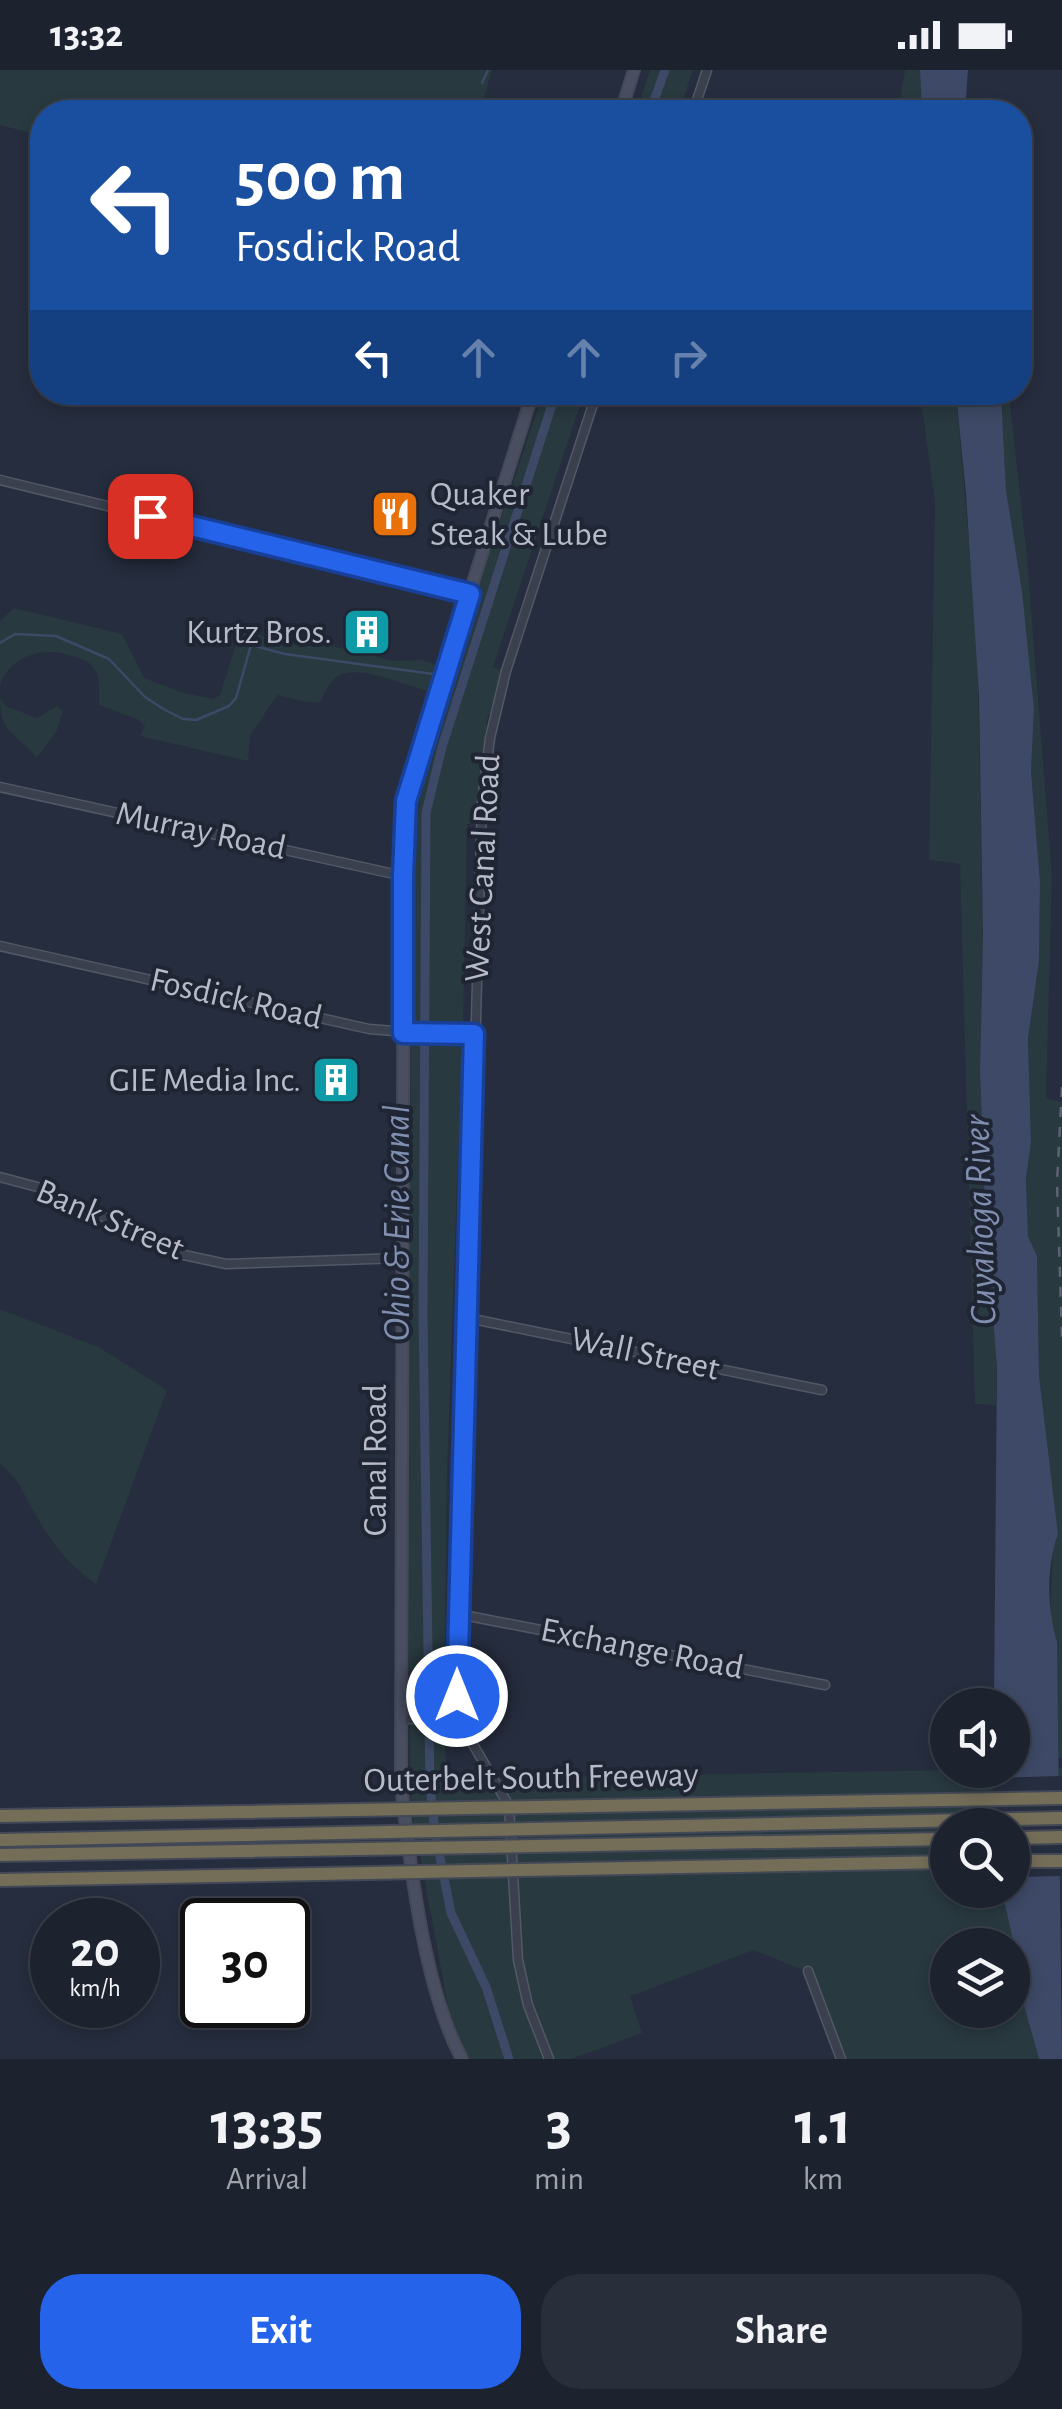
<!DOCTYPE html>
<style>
:root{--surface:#1c222e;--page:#292f3a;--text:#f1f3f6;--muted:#a0a4aa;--line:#3a3f4a;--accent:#2563eb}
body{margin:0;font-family:"Alegreya Sans",sans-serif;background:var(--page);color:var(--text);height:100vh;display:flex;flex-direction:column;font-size:38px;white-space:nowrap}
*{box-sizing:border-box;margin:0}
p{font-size:32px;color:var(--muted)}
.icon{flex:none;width:55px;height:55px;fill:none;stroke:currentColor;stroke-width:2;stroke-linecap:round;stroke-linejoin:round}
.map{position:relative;height:1989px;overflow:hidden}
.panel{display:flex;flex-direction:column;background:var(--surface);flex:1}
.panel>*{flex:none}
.guide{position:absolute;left:30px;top:30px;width:1002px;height:305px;border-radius:40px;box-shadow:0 5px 15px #0003,0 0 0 2px var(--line);background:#1a4fa0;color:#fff;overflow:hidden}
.buttons{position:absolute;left:930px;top:1618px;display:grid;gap:20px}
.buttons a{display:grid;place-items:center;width:100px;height:100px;border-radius:50%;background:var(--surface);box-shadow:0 5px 15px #0003,0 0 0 2px var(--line);font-size:50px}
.speed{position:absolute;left:30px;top:1828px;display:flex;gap:20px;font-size:50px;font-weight:700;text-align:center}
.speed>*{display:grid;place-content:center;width:130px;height:130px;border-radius:50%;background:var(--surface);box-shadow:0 5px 15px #0003,0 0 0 2px var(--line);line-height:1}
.speed small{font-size:25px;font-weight:400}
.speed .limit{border:5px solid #111;border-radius:15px;background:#fff;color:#111}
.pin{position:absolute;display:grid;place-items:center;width:85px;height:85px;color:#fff;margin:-42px;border-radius:20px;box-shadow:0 5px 15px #0006}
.me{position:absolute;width:110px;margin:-55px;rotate:0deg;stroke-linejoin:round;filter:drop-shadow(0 0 8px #0008)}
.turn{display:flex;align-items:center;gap:35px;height:210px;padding:0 40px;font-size:45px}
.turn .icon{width:130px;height:130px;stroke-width:2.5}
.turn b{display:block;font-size:70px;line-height:85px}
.lanes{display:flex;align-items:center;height:95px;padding:0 40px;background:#0003;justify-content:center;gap:50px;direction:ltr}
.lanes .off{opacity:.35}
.eta{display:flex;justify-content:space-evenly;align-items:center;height:170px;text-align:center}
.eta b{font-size:60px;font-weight:700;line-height:70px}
.primary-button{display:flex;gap:20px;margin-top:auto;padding:20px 40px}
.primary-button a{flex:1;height:115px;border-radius:40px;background:var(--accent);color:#fff;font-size:40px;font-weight:700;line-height:115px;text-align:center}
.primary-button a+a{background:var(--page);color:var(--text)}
.status{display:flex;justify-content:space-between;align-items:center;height:70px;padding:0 50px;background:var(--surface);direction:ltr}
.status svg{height:28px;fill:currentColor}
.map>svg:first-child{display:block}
</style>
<div class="status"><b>13:32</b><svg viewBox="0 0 49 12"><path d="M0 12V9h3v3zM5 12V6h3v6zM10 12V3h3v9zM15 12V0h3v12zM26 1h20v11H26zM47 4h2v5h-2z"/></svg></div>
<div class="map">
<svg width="1062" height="1989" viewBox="0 0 1062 1989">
<rect width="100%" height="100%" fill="#262d3e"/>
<!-- green -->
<path fill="#28393f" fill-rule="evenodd" d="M0,0h492l-12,42h-438v24l-42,-11z
M650,0h43l-14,42h-43z
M905,0h15l2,42h-24z
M543,323h41l-91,274 13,5 -13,43 -5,-1 -13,109 -8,1 -4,206 -5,16h4l-15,426 -3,257 16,18 -15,-5 2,37 615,-11v113l-50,-56h-64v65h54l14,64 -1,19 24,86h-198l-33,-87 -54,-22 -124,46 12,37 -71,26h-112l-2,-4 -46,-249 -3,-208 4,-731 15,-127zM948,1875h64v65h-64z
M920,323h36l21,243 6,298 -3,137 6,165 11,130 -1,39 -21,-1 -15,-540 -31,-4 6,-358z
M1001,323h8l18,165 25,318 -6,222 16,4v656h-5v-116l-7,-25 3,-68 5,-15 -19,-159 -2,-119 -9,-20 -2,-57 5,-37 -3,-103 11,-78 1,-80 -9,-110 3,-63 -12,-117 -16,-101z
M14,538l108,26 22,44 40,15 29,6 7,-4 20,-64 72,16 16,-2 66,16 28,-1 14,5 -8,26c-22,-5 -68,-26 -89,-16 -9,5 -14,18 -19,27h-14l-29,-7 -27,41 -2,25 -108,-25 5,-10 -8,-7 -38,-14c-1,-14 3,-27 -6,-38 -5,-7 -13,-8 -21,-11 -28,-10 -62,-1 -72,30v-65z
M0,628l6,8 31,12 20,-12 6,5 -6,19 -20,28c-21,-26 -37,-22 -37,-60z
M0,1239l98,38 69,43 -71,194c-26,-18 -44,-40 -59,-67 -12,-20 -18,-39 -37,-53z"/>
<!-- water -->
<path fill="#3d4966" d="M920,0h48l-3,42h-43z
M956,323h45l5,97 16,101 12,117 -3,63 9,110 -1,80 -11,78 3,103 -5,37 2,57 9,20 2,119 19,159c-12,34 -11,74 -1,108l5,417h-23l-24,-86 1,-19 -14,-63 10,-1v-65h-12l-4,-55h16v-65h-18l3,-339 -11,-130 -6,-165 3,-137 -4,-238 -13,-202z"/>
<!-- pier -->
<path fill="#262d3e" d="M1062,1706v100l-49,1 -1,-52h-17l-3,-47z"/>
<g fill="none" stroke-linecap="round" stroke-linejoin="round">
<!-- stream -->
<path stroke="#3d4966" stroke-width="2.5" d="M482,13l6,-13
M463,42h2
M0,573l15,-9 41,2 53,23 36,38 20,13 18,9 13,1 33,-14 7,-8 15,-53 34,9 148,20"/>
<!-- canal -->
<path stroke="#3d4966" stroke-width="9" d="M650,42l15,-42
M509,1989l-23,-72 -35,-74 -16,-81 -5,-45 -7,-473 3,-501 16,-66 114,-355"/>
<!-- street casing -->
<g stroke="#525866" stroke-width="11">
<path id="street" d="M693,42l14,-42
M0,410l470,114
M0,717l403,89
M0,876l369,83 74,6 31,-2
M0,1107l45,12 139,66 42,9 175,-6
M468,1248l354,72
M458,1544l367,71
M403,1649h56
M808,1901l33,88
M549,1989l-21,-54 -10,-45 -9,-154 -45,-77 -7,-22 25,-905 8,-64 16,-67 91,-279"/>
</g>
<!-- secondary casing -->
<g stroke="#444957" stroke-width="14">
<path id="secondary" d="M621,42l13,-42
M462,1989c-38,-70 -52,-194 -61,-274l3,-970 7,-36 122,-387"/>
</g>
<!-- highway casing -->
<g stroke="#424856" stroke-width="16">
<path id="highway" d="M1012,1768l50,-1
M1012,1791h50"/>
</g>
<!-- street -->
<use href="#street" stroke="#3a404e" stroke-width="8"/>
<!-- secondary -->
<use href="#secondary" stroke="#494e61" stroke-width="10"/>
<!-- highway -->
<use href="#highway" stroke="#746d58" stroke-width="12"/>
<!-- rail -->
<path stroke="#5d6375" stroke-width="2.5" stroke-dasharray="10 10" stroke-linecap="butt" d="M1062,1017l-5,96 5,155"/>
<!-- highway-bridge casing -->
<g stroke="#424856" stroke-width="16" stroke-linecap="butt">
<path id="highway-bridge" d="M0,1746l1062,-18
M0,1770l1062,-22
M0,1785l948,-16
M0,1810l948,-18"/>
</g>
<!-- highway-bridge -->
<use href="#highway-bridge" stroke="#746d58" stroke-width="12"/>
</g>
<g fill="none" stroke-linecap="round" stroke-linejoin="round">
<!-- route casing -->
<g stroke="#184099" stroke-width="25">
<path id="route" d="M150,446l320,78 -64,207 -3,75v157l71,1 -17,662"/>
</g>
<!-- route -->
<use href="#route" stroke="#2563eb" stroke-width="18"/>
</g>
<!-- icons -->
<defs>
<g id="restaurant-square" transform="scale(2.5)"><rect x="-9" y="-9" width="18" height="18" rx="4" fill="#e8710a" stroke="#1f2533"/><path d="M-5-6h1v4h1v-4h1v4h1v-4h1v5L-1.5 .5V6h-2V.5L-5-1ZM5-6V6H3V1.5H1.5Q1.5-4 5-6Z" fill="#fff"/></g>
<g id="building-square" transform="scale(2.5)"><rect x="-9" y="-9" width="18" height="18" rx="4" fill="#0f9aa8" stroke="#1f2533"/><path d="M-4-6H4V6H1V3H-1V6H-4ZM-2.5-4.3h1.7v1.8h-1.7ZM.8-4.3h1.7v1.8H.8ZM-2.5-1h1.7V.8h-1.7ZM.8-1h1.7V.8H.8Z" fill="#fff"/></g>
</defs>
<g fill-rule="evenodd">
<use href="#restaurant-square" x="395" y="444"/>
<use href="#building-square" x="367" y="562"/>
<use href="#building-square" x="336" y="1010"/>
</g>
<g text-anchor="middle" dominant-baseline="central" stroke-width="8" stroke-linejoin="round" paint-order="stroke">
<!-- poi labels -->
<g font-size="35" fill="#b7bbc9" stroke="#1f2533" text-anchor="end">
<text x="430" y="424" text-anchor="start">Quaker<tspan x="430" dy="40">Steak &amp; Lube</tspan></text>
<text x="332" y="562">Kurtz Bros.</text>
<text x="301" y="1010">GIE Media Inc.</text>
</g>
<!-- street labels -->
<g font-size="35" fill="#b7bbc9" stroke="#1f2533">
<text transform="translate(201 761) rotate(12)">Murray Road</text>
<text transform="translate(483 798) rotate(-87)">West Canal Road</text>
<text transform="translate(236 929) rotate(13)">Fosdick Road</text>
<text transform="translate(110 1150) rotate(23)">Bank Street</text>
<text transform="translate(645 1284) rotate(12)">Wall Street</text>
<text transform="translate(375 1390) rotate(-90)">Canal Road</text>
<text transform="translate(642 1579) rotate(11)">Exchange Road</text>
<text transform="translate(531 1708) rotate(-1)">Outerbelt South Freeway</text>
</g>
<!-- water labels -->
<g font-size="38" font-style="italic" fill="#808eaf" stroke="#1f2533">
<text transform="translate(981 1150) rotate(-92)">Cuyahoga River</text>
<text transform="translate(398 1153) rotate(-90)">Ohio &amp; Erie Canal</text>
</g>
</g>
</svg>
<div class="buttons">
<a><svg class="icon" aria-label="sound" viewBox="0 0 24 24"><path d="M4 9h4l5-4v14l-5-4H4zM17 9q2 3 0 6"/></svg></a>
<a><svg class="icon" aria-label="search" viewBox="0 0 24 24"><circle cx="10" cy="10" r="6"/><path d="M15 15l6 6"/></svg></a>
<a><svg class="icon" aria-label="layers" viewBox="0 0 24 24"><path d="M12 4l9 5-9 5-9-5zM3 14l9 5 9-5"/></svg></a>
</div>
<div class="speed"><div>20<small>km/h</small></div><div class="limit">30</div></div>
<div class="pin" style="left:150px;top:446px;background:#d93025"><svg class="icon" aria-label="arrive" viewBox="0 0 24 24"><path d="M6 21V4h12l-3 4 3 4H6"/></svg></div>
<svg class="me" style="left:457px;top:1626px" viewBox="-20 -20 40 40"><circle r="17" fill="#2563eb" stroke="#fff" stroke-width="3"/><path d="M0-11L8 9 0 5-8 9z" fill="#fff"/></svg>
<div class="guide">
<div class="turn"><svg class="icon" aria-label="left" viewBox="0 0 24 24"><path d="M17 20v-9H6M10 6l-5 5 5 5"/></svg><div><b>500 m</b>Fosdick Road</div></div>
<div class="lanes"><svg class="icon" aria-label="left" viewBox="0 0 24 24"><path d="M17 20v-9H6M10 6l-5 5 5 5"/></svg><svg class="icon off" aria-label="ahead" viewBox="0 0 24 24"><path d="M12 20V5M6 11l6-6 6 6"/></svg><svg class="icon off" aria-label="ahead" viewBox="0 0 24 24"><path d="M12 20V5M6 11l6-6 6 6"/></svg><svg class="icon off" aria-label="right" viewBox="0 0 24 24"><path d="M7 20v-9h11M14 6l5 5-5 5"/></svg></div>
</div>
</div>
<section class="panel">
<div class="eta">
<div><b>13:35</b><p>Arrival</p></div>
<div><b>3</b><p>min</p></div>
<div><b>1.1</b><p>km</p></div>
</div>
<div class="primary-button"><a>Exit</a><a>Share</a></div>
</section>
